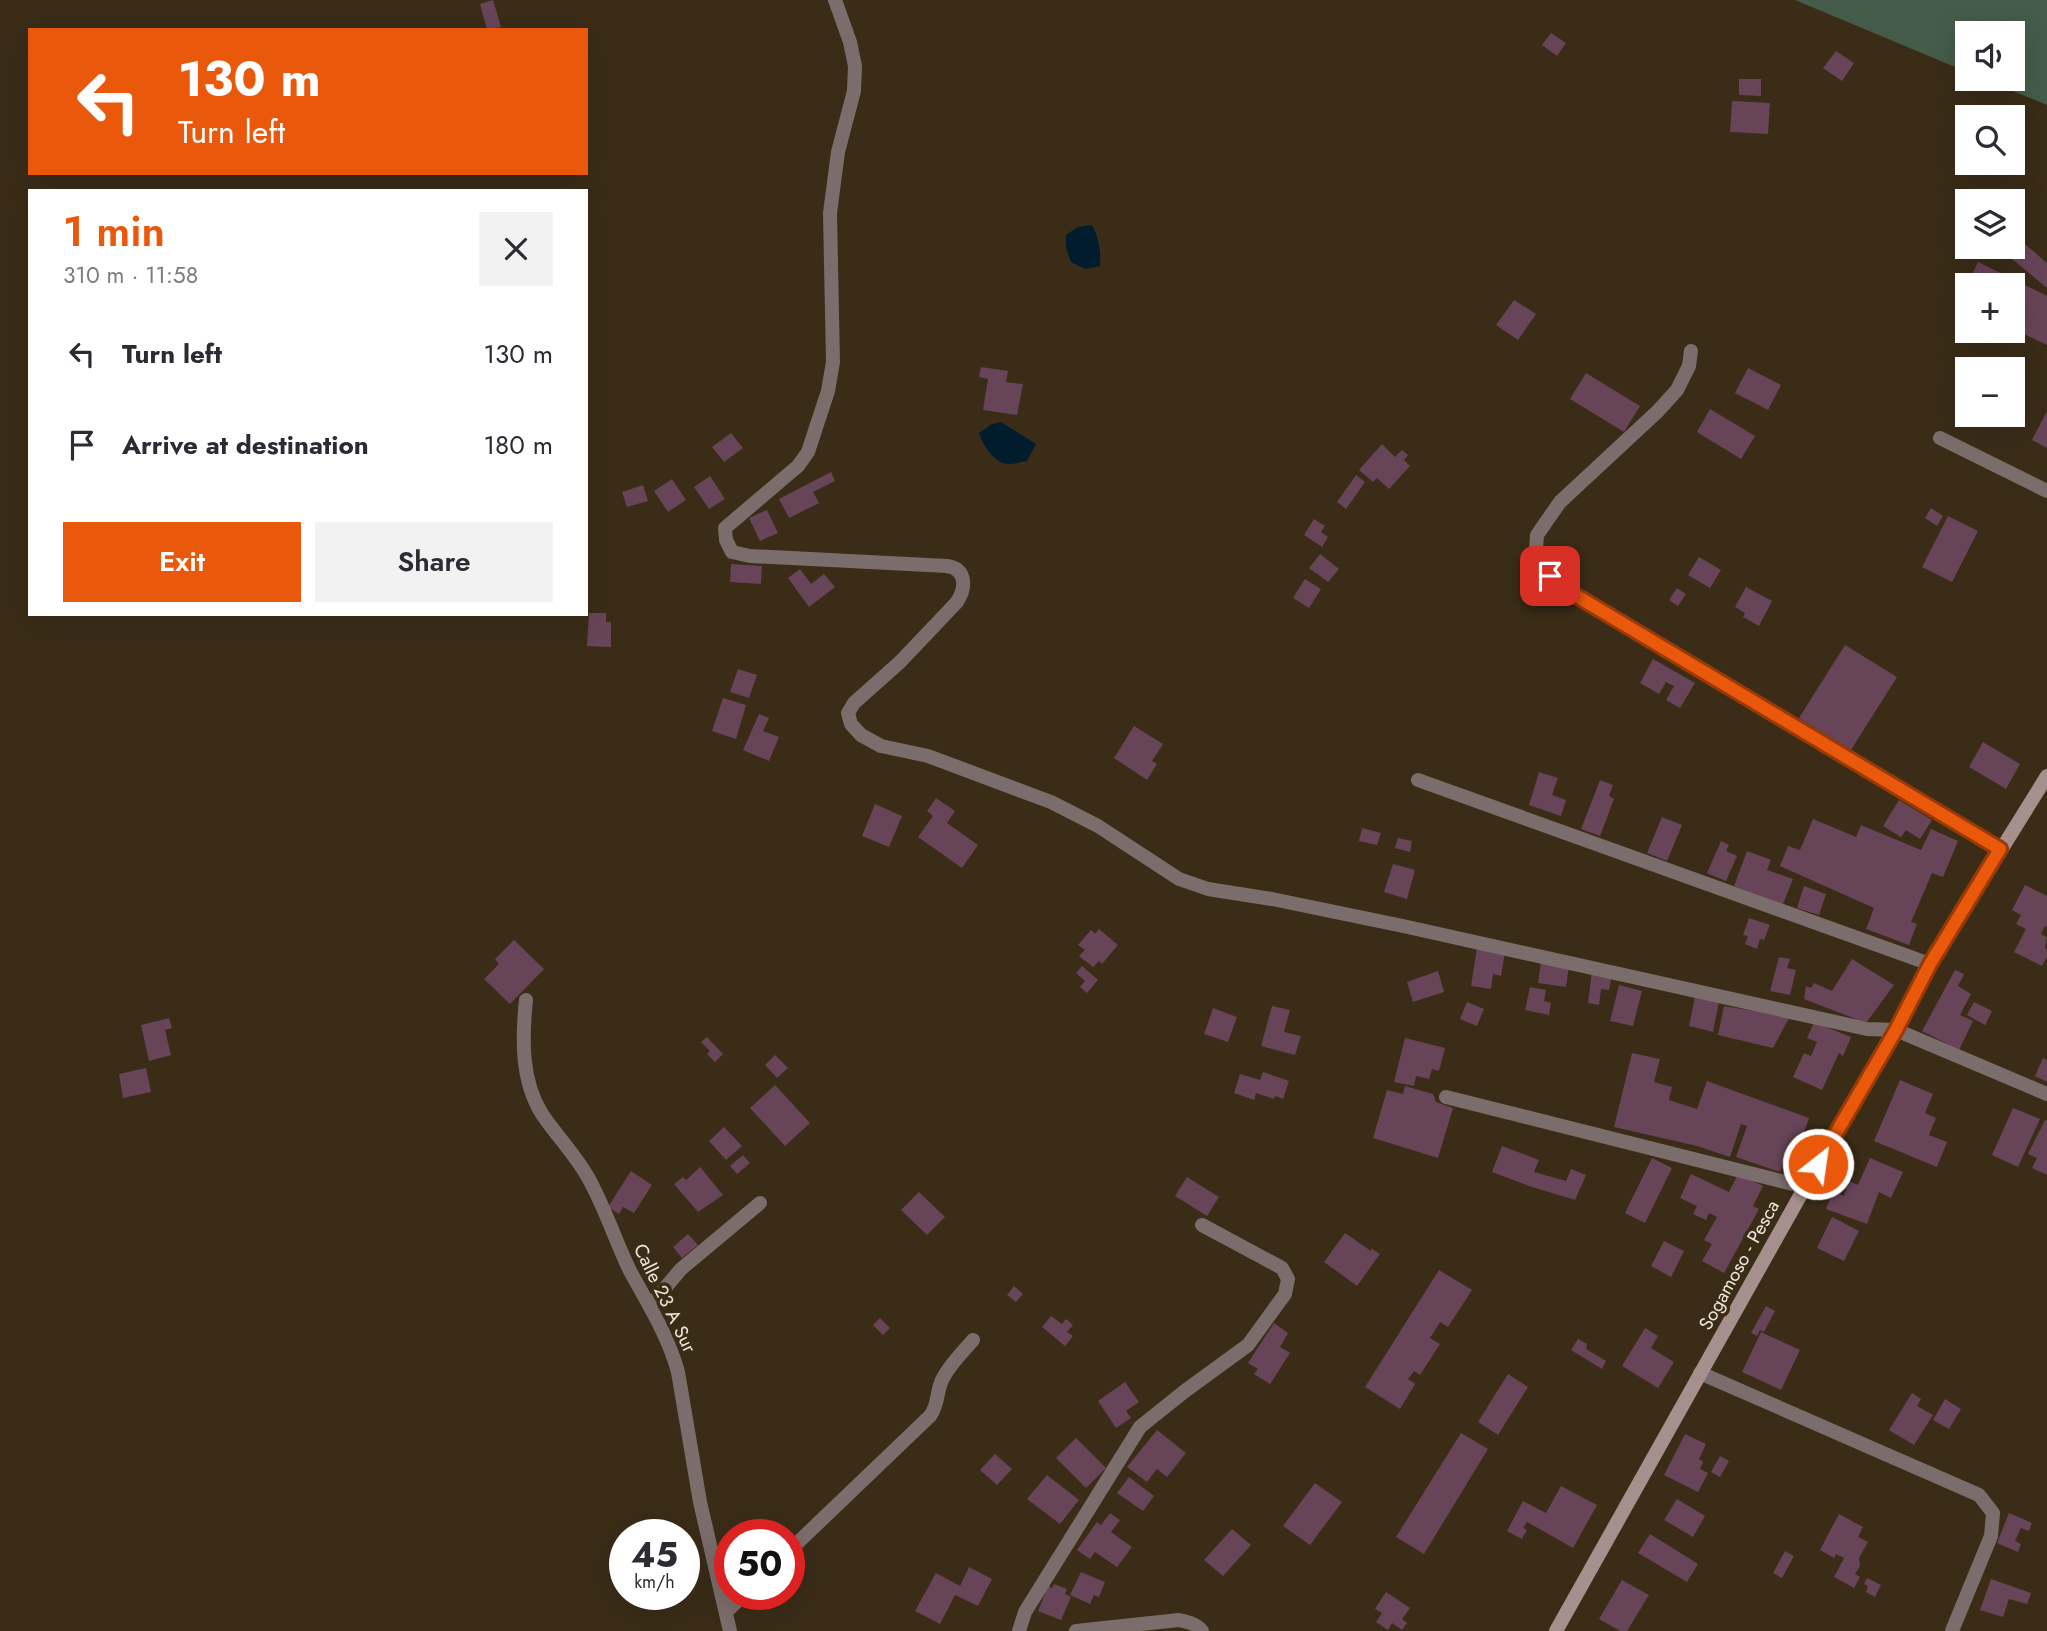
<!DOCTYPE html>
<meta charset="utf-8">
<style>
:root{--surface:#fff;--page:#f2f2f3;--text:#2b2b33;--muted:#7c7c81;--accent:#ea580c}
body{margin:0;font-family:Jost,sans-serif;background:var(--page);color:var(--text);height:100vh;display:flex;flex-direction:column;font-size:26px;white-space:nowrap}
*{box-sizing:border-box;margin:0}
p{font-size:23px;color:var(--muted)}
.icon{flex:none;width:38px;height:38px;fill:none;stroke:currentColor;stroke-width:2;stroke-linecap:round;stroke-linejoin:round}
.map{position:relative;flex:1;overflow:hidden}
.side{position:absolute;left:28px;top:189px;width:560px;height:427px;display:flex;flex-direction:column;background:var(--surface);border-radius:0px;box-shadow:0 7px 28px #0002}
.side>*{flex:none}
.guide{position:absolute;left:28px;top:28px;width:560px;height:147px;border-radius:0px;box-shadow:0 7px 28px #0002;background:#ea580c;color:#fff;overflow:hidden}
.controls{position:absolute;left:1955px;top:21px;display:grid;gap:14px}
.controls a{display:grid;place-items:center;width:70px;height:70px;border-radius:0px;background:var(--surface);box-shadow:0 7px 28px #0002;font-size:35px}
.speed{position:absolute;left:609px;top:1519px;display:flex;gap:14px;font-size:35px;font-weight:700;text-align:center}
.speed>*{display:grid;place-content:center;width:91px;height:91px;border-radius:50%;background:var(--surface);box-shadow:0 7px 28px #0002;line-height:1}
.speed small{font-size:18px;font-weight:400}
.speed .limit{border:10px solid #d22;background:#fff;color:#111}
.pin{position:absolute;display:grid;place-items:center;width:60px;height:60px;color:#fff;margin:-30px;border-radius:14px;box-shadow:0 4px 10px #0006}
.me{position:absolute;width:77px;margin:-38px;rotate:30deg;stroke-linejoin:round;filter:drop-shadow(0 0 5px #0008)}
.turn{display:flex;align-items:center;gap:24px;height:147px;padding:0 35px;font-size:32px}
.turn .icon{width:91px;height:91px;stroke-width:2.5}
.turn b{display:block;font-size:49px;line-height:60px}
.round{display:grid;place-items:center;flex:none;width:74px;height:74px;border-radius:0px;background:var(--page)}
.head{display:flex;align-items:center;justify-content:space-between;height:119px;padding:0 35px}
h1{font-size:42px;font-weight:600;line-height:52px;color:var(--accent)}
.button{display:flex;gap:14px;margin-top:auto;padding:14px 35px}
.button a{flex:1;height:80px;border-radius:0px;background:var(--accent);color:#fff;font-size:28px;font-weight:600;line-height:80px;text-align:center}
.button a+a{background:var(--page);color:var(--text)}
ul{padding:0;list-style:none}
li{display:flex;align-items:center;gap:21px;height:91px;padding:0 35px}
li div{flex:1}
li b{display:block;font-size:26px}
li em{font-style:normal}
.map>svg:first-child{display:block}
</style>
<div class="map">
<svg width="2047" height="1631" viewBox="0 0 2047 1631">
<rect width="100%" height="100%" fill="#3a2c17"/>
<!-- green -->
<path fill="#455c4a" d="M1795,0h252v105l-63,-26h28v-46h-45v39z"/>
<!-- water -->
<path fill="#011d2d" d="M1092,225c7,13 9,26 8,41l-15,3 -14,-7 -5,-14v-13l12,-8z
M1001,422l35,22 -9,17c-6,1 -12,3 -18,3 -15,0 -26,-19 -30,-31l13,-9z"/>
<!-- building -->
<path fill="#684458" d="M493,0l8,27 -14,3 -7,-26z
M1551,33l15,10 -9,13 -15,-11z
M1836,51l18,12 -12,18 -19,-13z
M1739,79h22v17l-22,-1z
M1732,101l38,2 -2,31 -38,-2z
M2025,244l22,19v25l-35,-29z
M1978,262l69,34v49l-35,-17v-43h-45z
M1514,300l22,14 -18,26 -22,-15z
M981,367l27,4 -2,11 17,2 -6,31 -34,-5 5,-31 -9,-2z
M1748,368l33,17 -13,25 -33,-17z
M1586,373l54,33 -16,26 -54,-33z
M1710,409l45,27 -14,23 -44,-27z
M2047,411v37l-15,-8z
M731,433l12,15 -19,14 -12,-15z
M1382,444l13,13 7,-7 6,5 -4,5 6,6 -21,23 -12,-11 -4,4 -14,-12z
M831,472l4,9 -22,11 6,11 -30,15 -10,-19z
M1356,475l9,7 -19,27 -9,-7z
M710,476l15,23 -16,10 -15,-22z
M672,479l14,21 -18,12 -14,-21z
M643,485l5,16 -21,6 -5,-15z
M1931,508l12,8 -6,10 -12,-8z
M767,510l11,23 -18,8 -11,-23z
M1948,516l30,15 -26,51 -30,-15z
M1314,519l11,7 -4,6 7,5 -6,10 -18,-12z
M1320,554l19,15 -11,13 -19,-14z
M1699,557l22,13 -11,18 -22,-13z
M731,564l31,2 -1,18 -31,-2z
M800,569l11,15 13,-10 11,13 -26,20 -21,-29z
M1305,579l16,10 -12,19 -16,-10z
M1746,587l26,14 -13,25 -16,-9 2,-4 -10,-6z
M1677,588l9,6 -8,12 -9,-6z
M589,613h17v9h5v25l-24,-1z
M1845,645l52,32 -46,73 -52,-32z
M1653,659l42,24 -15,25 -14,-8 8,-14 -8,-4 -7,12 -19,-11z
M738,669l19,6 -8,23 -19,-6z
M723,698l23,7 -10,34 -24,-8z
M759,714l10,4 -6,13 16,6 -10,24 -26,-11z
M1134,726l29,18 -11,17 5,3 -10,16 -33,-22z
M1983,742l37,22 -14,25 -37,-22z
M1539,772l19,6 -6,17 14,5 -5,16 -32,-11z
M1600,780l13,5 -4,11 5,3 -14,37 -19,-7z
M936,798l19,13 -8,12 31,22 -16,23 -44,-31 15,-21 -6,-5z
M1899,800l33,20 -12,19 -14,-9 -5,7 -18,-11z
M875,804l27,12 -13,31 -27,-11z
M1662,817l20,8 -15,36 -20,-8z
M1813,819l43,18 5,-12 60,25 10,-21 27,12 -15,36 -11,-4 -21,49 6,2 -8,21 -43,-16 8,-21 -94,-42 8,-20 12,4z
M1362,828l19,5 -4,12 -18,-4z
M1398,838l14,3 -2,11 -15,-4z
M1721,841l8,4 -3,6 11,5 -11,25 -19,-8z
M1747,851l24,9 -4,10 26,9 -10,25 -49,-18z
M1393,864l22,6 -8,29 -23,-7z
M2025,885l22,11v31l-2,-1 -4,8 6,3 -2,11 2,1v8l-5,9 -28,-14 12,-23 -10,-5 5,-9 -9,-5z
M1804,886l22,8 -7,21 -22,-7z
M1749,918l21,7 -6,15 -4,-1 -3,10 -12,-5 3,-8 -5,-1z
M1099,929l19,16 -16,19 -3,-3 -6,6 -14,-11 6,-6 -7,-5 13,-15 4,4z
M514,940l30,29 -34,35 -26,-25 15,-15 -4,-5z
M1477,948l28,4 -4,24 -8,-2 -2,15 -20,-3z
M1779,957l11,2 -3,9 9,2 -6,25 -20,-4z
M1852,959l42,26 -28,38 -62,-24 2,-13 5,2 3,-5 18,8z
M1541,962l28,3 -3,22 -28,-4z
M1082,966l16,14 -11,13 -7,-6 5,-6 -9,-8z
M1955,970l9,4 -6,12 13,8 -11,21 13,6 -14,29 -37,-19z
M1438,971l6,21 -31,10 -6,-20z
M1592,971l20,3 -3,16 -8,-1 -2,16 -11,-2z
M1619,985l23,6 -9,35 -23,-5z
M1530,987l16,3 -2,11 7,2 -2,12 -24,-5z
M1695,997l24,5 -6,30 -24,-6z
M1467,1002l17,7 -7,17 -17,-7z
M1974,1002l18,9 -7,14 -18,-10z
M1272,1006l18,4 -6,22 17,4 -6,19 -34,-9z
M1724,1006l36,6 29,6 -16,30 -55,-13z
M1213,1008l24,9 -9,25 -24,-8z
M169,1018l3,10 -7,2 6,25 -22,6 -8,-36z
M1814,1022l37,15 -8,19 -4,-3 -17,37 -29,-13 11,-24 7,3 6,-14 -10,-4z
M707,1037l16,17 -8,8 -8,-8 3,-3 -9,-9z
M1405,1038l40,10 -6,23 -7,-2 -3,10 -13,-3 -2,10 -20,-4z
M1632,1053l28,6 -6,23 18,5 -3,13 28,9 10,-28 102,37 -9,26 -9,-4 -11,32 -44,-15 11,-31 -6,-2 -11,33 -33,-11 -83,-19z
M775,1055l13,13 -11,10 -12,-13z
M2043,1058l4,2v22l-12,-6z
M146,1068l5,24 -28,6 -4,-24z
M1263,1072l26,9 -6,18 -8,-3 -1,3 -18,-6 -2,7 -20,-7 6,-19 20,6z
M1900,1080l33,14 -8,19 11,5 -7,17 18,7 -10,25 -63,-26z
M775,1085l35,38 -25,23 -35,-38z
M1405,1086l28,8 3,8 17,6 -15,50 -65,-20 14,-48 16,4z
M2013,1108l27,11 -22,48 -26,-12z
M2045,1120l2,1v54l-15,-7 5,-10 -9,-4z
M724,1127l18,19 -16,14 -17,-19z
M1502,1146l37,14 -5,12 32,9 5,-12 15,6 -11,25 -46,-14 -37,-14z
M743,1155l7,8 -13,11 -7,-8z
M1652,1158l20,10 -27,55 -20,-10z
M1870,1158l33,14 -12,26 -12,-6 -12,32 -41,-15 7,-17 11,4 5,-15 9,4z
M700,1167l23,28 -25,17 -24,-28 9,-7 3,3z
M631,1171l21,14 -18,28 -11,-6 -4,7 -11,-7z
M1691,1174l38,18 9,-18 25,12 -10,20 6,3 -35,64 -22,-12 10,-17 -8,-4 13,-23 -8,-4 -3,7 -13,-6 4,-8 -17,-8z
M1187,1177l32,20 -12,19 -32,-20z
M919,1192l26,25 -18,18 -26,-25z
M1832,1217l27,14 -15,30 -27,-13z
M1345,1233l26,18v-3l9,6 -23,32 -33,-24z
M688,1234l10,11 -16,13 -9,-11z
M1664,1241l20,10 -13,26 -20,-11z
M1439,1270l33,20 -24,37 -8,-5 -10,16 10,6 -20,31 -6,-4 -6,8 7,5 -15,25 -35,-22z
M1014,1286l9,8 -7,8 -9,-7z
M1766,1306l9,5 -11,21 -4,-2 -3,6 -6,-3z
M1051,1316l11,8 4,-5 7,6 -6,7 6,4 -8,10 -23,-19z
M880,1318l10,10 -7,7 -10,-10z
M1274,1323l14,10 -8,14 10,6 -20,31 -16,-10 4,-5 -10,-6z
M1645,1328l13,8 -7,12 23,14 -16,26 -36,-22z
M1761,1332l39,18 -19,40 -39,-18z
M1578,1339l9,5 -1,5 20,12 -4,8 -31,-19z
M1508,1374l20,13 -30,48 -20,-13z
M1125,1382l14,20 -13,9 5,7 -15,10 -18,-27z
M1912,1393l9,6 -4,7 16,9 -19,30 -25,-15z
M1945,1399l16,10 -12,20 -16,-9z
M1157,1430l29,23 -19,24 -10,-8 -10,13 -20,-15z
M1461,1433l27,16 -64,105 -28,-17z
M1685,1434l21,10 -7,15 4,3 -3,7 8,4 -10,19 -34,-17z
M1076,1438l30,30 -20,20 -30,-30z
M995,1454l17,15 -15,16 -17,-15z
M1720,1456l9,5 -9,16 -9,-5z
M1047,1475l32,25 -19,24 -33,-25z
M1129,1477l25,19 -11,15 -26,-18z
M1315,1483l27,19 -32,43 -27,-19z
M1561,1486l36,19 -24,43 -46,-26 -4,6 4,2 -5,9 -15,-8 16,-30 23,12z
M1677,1499l28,17 -12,21 -29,-17z
M1110,1513l10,7 -9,12 21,15 -15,20 -22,-15 -5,7 -13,-9 20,-28 4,3z
M2009,1513l23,10 -3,8 -8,-3 -6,13 6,3 -3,8 -21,-9z
M1839,1514l24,13 -5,10 10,5 -9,16 1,8 -5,8 5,3 -6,11 -20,-11 10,-19 -8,-4 -2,4 -14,-8z
M1232,1529l19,16 -28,31 -19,-16z
M1650,1534l48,30 -11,18 -49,-29z
M1785,1551l9,5 -12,22 -9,-5z
M969,1567l23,12 -14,27 -23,-11 -15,29 -25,-13 21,-38 24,13z
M1081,1572l24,10 -6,15 -5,-2 -4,9 -20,-9z
M1867,1578l14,7 -6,12 -9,-5 2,-6 -4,-2z
M1991,1579l40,14 -4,11 -18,-5 -6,18 -23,-7z
M1622,1580l27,15 -22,36h-7l-21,-12z
M1054,1584l13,5 -2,5 6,3 -10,23 -23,-9 10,-25 4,2z
M1386,1592l24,16 -8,11 5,4 -5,7 -10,-7 -4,7 -12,-8 6,-9 -7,-4z"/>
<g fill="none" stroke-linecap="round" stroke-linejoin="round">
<!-- minor -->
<path stroke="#7b6d6c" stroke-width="14" d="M835,0l15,42 5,24 -1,25 -16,61 -8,61 3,149 -5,29 -20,61 -10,14 -73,62 1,12 6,12 18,4 197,10c20,3 19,22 10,36l-57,60 -46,41 -6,10 3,11 10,11 20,11 47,10 123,46 47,24 81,53 29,10 64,10 131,27 464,103 29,1 151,64
M1691,351l-2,15 -12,24 -19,21 -98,91 -23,33 -1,14 5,14 9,13 25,19 425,254
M1940,438l107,53
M1418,780l512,184
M526,1000c-4,38 -5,81 16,114 16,24 36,43 49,69 15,28 25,59 39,88 18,33 38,64 48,101l22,130 30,129
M1446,1097l359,90
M650,1306l31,-37 79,-66
M1700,1373l279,122 14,18 -2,23 -39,95
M789,1551l141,-135c9,-12 6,-23 12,-36 7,-15 21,-28 31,-40
M726,1612l19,-18
M1019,1631l6,-19 115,-185 45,-36 63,-46 37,-51 3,-15 -6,-11 -80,-43
M1076,1631l103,-11c9,2 18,4 23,11"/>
<!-- secondary -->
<path stroke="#a6908e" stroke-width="14" d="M1556,1631l249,-444 91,-157 34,-66 117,-188"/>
</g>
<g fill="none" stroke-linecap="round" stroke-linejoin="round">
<!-- route casing -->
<g stroke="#983908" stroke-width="18">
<path id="route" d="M1550,576l25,19 425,254 -70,115 -34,66 -78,134"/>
</g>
<!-- route -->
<use href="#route" stroke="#ea580c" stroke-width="12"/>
</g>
<g text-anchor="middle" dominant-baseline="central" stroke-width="7" stroke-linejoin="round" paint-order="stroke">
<!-- street labels -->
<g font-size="19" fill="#eee5d8" stroke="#3a2c17">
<text transform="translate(1739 1265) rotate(-61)">Sogamoso - Pesca</text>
<text transform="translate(665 1298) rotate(64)">Calle 23 A Sur</text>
</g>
</g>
</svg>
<div class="controls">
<a><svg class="icon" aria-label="sound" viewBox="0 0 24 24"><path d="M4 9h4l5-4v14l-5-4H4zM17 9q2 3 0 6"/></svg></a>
<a><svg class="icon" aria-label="search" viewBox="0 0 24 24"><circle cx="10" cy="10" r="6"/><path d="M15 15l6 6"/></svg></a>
<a><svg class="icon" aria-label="layers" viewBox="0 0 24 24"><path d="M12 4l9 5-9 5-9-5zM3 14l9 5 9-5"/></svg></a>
<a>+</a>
<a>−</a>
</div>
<div class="speed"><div>45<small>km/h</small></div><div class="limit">50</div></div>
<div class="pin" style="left:1550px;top:576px;background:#d93025"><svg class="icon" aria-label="arrive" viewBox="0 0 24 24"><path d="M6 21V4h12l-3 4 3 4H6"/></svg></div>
<svg class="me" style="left:1818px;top:1164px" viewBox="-20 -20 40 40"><circle r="17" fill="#ea580c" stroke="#fff" stroke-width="3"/><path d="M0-11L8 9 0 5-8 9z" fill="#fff"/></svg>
<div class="guide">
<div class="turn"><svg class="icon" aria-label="left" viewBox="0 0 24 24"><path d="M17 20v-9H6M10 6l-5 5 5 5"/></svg><div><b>130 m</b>Turn left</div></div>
</div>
<section class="side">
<div class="head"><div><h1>1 min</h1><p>310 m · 11:58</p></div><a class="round"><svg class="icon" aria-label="close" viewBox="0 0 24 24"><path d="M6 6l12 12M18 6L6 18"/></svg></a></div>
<ul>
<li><svg class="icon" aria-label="left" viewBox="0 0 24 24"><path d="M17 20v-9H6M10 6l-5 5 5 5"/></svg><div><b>Turn left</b></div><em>130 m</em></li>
<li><svg class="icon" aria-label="arrive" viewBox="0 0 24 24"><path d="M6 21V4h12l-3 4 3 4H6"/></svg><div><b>Arrive at destination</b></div><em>180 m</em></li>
</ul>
<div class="button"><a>Exit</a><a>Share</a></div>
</section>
</div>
